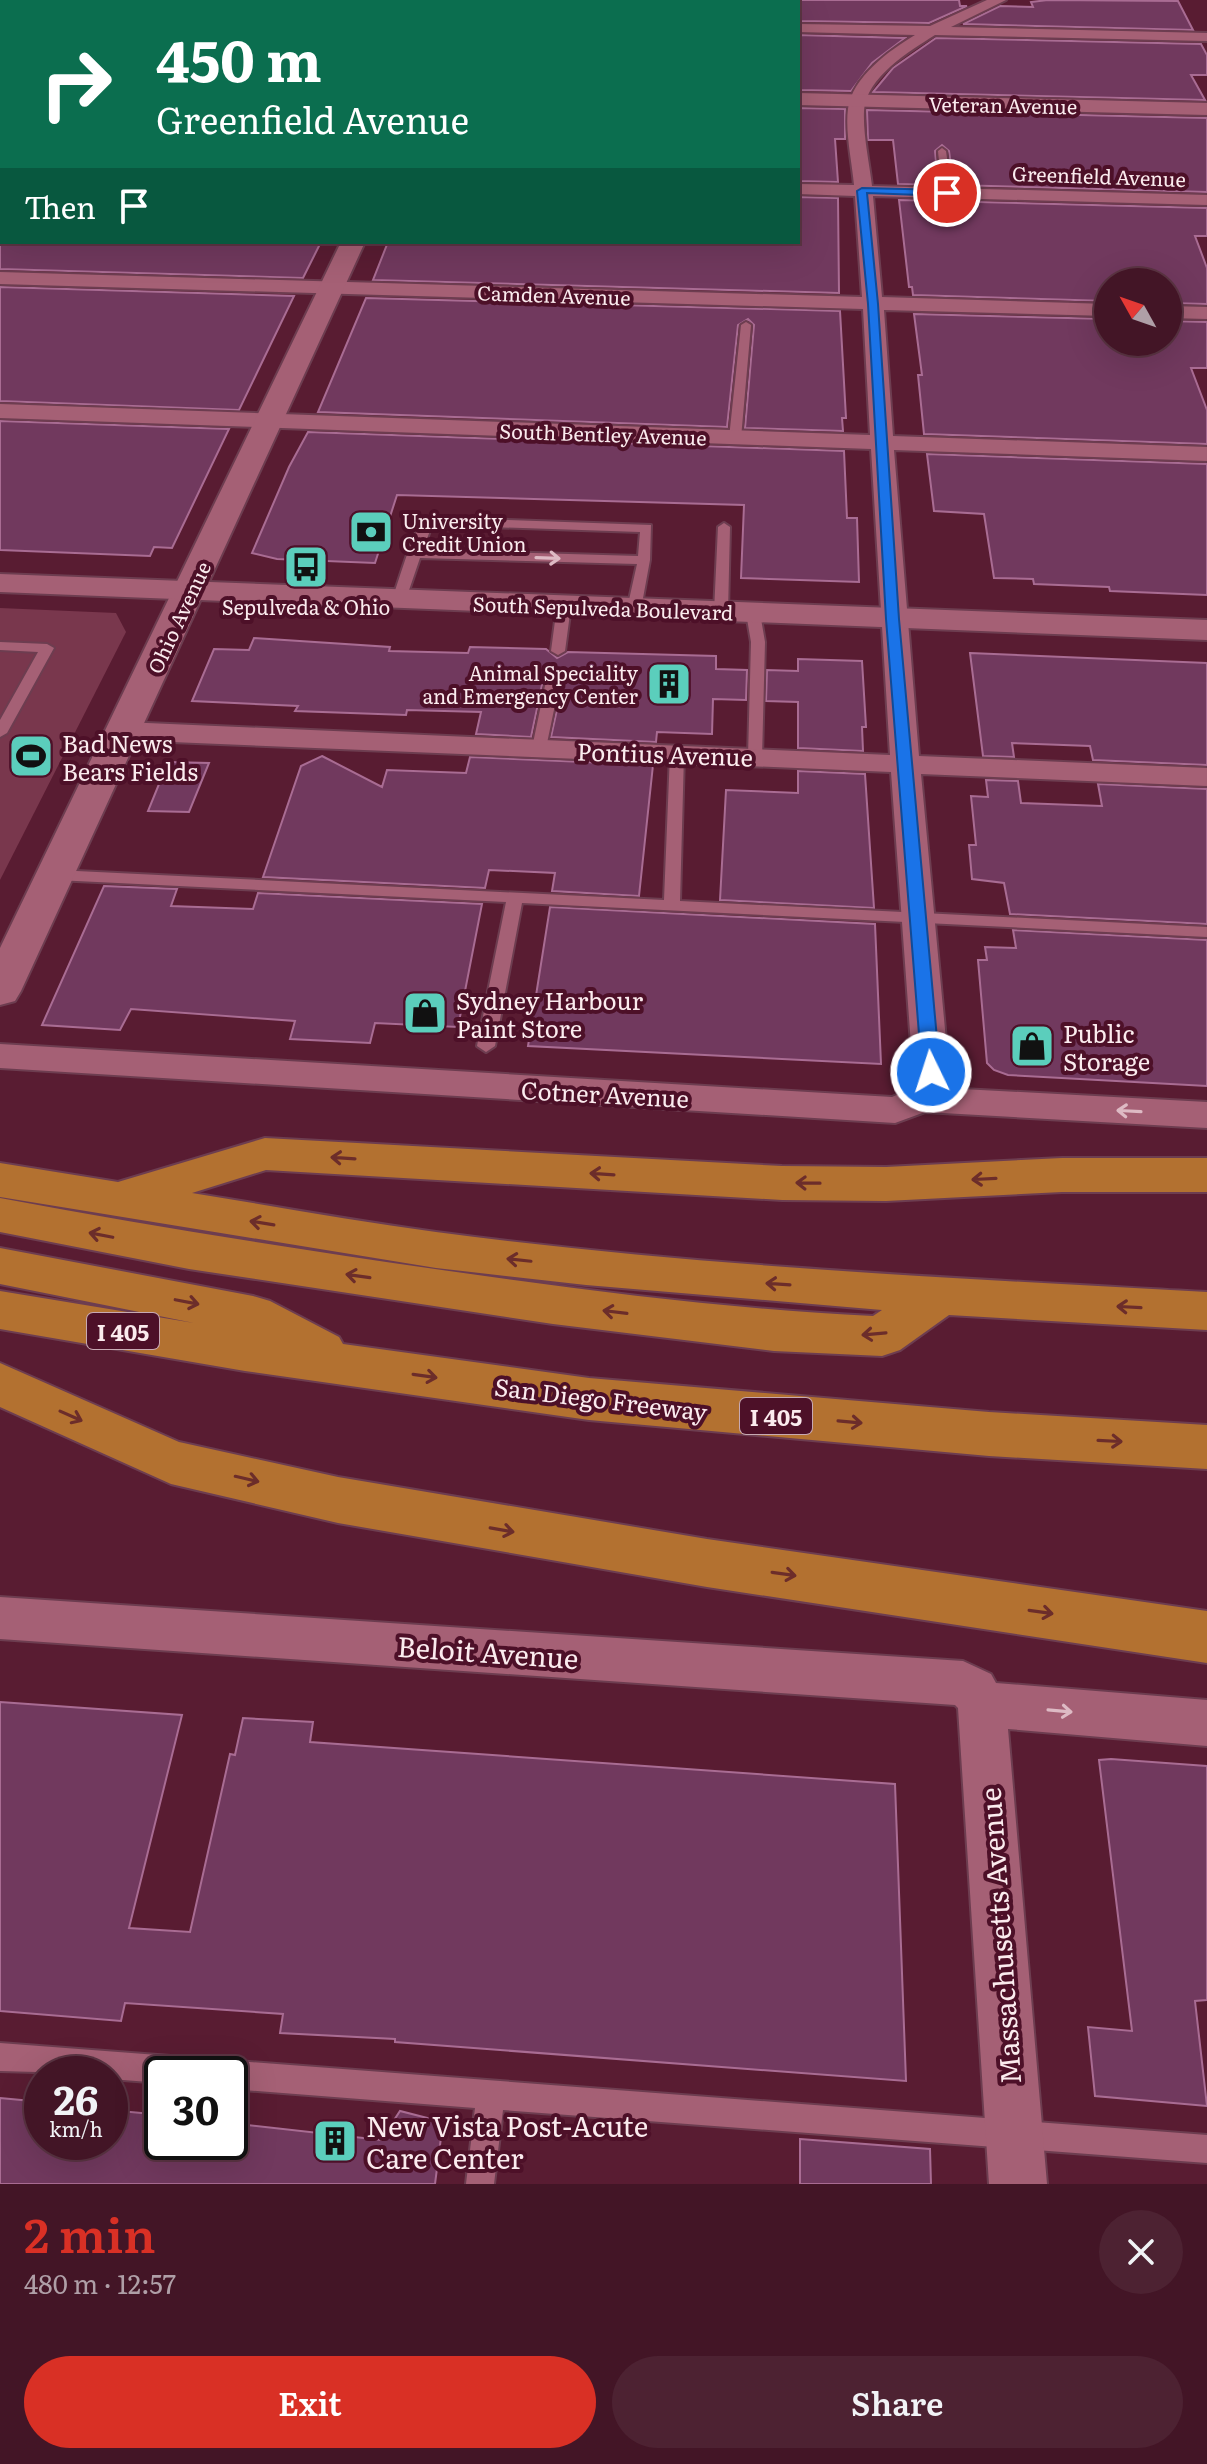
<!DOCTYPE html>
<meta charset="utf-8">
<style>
:root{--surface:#431526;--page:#4d2232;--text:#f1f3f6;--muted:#af9fa7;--line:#5b3443;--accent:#d93025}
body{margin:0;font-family:Literata,serif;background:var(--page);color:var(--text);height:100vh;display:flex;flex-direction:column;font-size:30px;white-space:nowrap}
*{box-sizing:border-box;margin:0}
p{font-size:26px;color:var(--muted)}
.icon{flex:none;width:44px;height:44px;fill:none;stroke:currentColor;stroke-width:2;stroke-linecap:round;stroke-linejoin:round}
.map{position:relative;height:2184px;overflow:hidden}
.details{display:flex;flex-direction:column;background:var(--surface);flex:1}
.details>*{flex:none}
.top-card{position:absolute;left:0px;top:0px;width:800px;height:244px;box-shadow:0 8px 32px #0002,0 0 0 2px var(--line);background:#0b6e4f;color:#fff;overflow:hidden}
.needle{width:52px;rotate:310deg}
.controls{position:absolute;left:1094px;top:268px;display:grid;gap:16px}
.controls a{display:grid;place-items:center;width:88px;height:88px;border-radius:50%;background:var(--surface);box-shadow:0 8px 32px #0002,0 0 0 2px var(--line);font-size:40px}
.speed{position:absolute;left:24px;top:2056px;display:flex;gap:16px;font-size:40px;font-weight:700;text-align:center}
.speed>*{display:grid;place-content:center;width:104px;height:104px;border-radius:50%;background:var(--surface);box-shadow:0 8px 32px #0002,0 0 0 2px var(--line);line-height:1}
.speed small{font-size:20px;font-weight:400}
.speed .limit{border:4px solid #111;border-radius:12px;background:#fff;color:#111}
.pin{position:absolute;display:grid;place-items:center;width:68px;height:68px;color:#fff;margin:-34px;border:4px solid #fff;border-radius:50%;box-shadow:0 2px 8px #0007}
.me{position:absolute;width:88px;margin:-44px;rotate:356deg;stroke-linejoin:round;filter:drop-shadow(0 0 6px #0008)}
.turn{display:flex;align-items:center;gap:28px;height:168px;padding:0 24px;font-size:36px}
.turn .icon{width:104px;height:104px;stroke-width:2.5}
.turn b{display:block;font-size:56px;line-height:68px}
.then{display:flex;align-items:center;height:76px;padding:0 24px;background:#0003;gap:16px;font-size:30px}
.round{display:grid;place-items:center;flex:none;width:84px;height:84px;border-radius:42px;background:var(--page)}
.head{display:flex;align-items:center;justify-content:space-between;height:136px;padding:0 24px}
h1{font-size:48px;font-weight:600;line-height:60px;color:var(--accent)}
.action{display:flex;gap:16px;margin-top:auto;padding:16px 24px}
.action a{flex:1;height:92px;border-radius:48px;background:var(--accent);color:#fff;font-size:32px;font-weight:600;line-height:92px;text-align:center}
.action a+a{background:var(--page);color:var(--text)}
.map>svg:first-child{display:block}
</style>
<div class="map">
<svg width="1207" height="2184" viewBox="0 0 1207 2184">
<rect width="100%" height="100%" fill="#591c32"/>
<!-- green -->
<path fill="#79374d" d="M0,608l116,5 10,19 -126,248z"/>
<!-- building -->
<path fill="#71395e" stroke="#a96c93" stroke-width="2" d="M798,0h161l1,6h7l-38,17 -131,-2z
M1048,0l130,1 15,29 -230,-6 37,-18 33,1 -2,-5z
M798,35l107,3 -33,25 -21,28 -53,-1z
M936,38l265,6 6,11v20h-16l14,25 -332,-8 20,-24z
M798,108l47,1v30h-10l3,43 -40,-1z
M867,110l340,8v74l-253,-7 -5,-34 -7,-6 -7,6 3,34 -40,-1 -5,-44h-25z
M798,197l40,1 1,95 -466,-13 15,-38 410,3z
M899,200l308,8v28h-12l12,32v36l-39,-1v-21h-60v19l-195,-6 -1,-8h-3z
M0,242h321l-18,36 -303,-9z
M0,287l294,9 -55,114 -239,-9z
M366,298l474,13 6,107h-4l1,13 -98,-3 9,-103 -6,-6 -10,6 -11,102 -409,-15z
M914,314l194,5v23h60v-21l39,1v46h-16l16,42v34l-283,-10 -6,-59h4z
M0,421l229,8 -57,119 -18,-1 -4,9 -150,-6z
M308,432l536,19 3,67h10l2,64 -118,-4 3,-73 -347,-10 -22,68 -98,-4 -25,-6 37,-86z
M927,454l280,10v131l-97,-4 -1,-4 -75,-3 -1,-5 -39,-1 -10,-64 -50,-3z
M254,638l136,9 -1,4 79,2 2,-6 76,2 11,9 11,-6 148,4v13l31,1 -1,30 -33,-1 -1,35 -55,-2 -1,10 -105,-5 12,-55 -9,-8 -11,6 -12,57 -55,-3 5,-22 -74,-2 -1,5 -111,-4 3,-5 -106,-5 22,-52 35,1z
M970,653l237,10v102l-114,-5 -3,-14 -78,-3 2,14 -31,-1z
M798,659l64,2 4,66h-4l1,24 -65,-3v-46l-32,-1 1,-31 31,1z
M322,756l60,31 5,-17 79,3 4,-16 183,8 -14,131 -87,-5 3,-18 -66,-3 -4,18 -222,-11 38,-111z
M168,762l41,1 -20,49 -41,-1z
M798,771l67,3 9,134 -154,-8 6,-110 72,3z
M986,780l32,1 3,22 81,3 -4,-22 109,5v135l-197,-10 -6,-31 -32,-4 -3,-34h7l-5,-49 17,1z
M104,886l73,3 -6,17 82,3 5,-16 224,11 -24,123 -83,-4 -5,20 -80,-4 5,-18 -164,-12 -11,21 -78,-5z
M550,907l325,17 6,140 -353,-18z
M1013,930l194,10v146l-199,-11 -14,-5 -7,-7 -9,-103h9l-2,-13 31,1z
M0,1702l182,13 -53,213 61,4 40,-178 5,1 8,-37 70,4 -3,20 585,42 11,297 -511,-39v-3l-115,-6 3,-19 -158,-11 -4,18 -121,-10z
M1111,1759l96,7v234l-12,1 12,105 -112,-10 -7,-69 44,4 -33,-271z
M0,2098l42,4v40h68v-32l52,5v27h68v-19l151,17 19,-29 43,11 -8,62h-435z
M800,2139l130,10 1,35h-131z"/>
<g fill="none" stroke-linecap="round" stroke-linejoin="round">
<!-- service casing -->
<g stroke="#6d3d50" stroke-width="4">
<path id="service" d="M942,148l4,3 6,42 -5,3 -5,-3 -4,-42z
M0,171h2v6h-2z
M746,322l5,3 -10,113 -6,3 -6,-3 12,-113z
M427,517l224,8 -1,35 -9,49 -7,4 -7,-4 10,-45 -217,-6 -14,41 -12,3 -2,-3c7,-17 22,-75 35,-82zM432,525l208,7 -2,24 -215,-6z
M724,523l6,4 -2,85 -7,4 -7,-4 4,-85z
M564,602l7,4 -6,45 -7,4 -7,-4 6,-45z
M753,609l7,4 5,29 -3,115 -7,4 -7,-4 3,-115 -5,-29z
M0,642l47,2 7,4 -47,85 -7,4v-17l38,-68 -38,-2z
M553,677l7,4 -14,67 -7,4 -7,-4 14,-67z
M677,750l7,4 -4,147 527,26v10l-685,-34 -27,143 -9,6 -9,-6 29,-144 -450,-22 -8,-5 8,-5 608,30 6,-146z
M0,2043l1207,92v28l-704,-53 -9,74h-28l9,-76 -245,-19v-15h-68v9l-52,-4v-5l-110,-3z"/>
</g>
<!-- minor casing -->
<g stroke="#6d3d50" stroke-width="4">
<path id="minor" d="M51,0h15l-16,2z
M987,0h19l-55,27 256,6v8l-272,-6c-25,16 -69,42 -71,76 -1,24 5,50 8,75l335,9v10l-334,-9 9,101 226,7v12l-224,-6 9,126 314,11v14l-313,-11 25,306 288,12v18l-286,-12 28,298 -6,16 264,14v26l-282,-16 -30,11 -895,-55v-24l892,53 14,-6 7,-19 -22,-300 -767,-32 -10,-3 -4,-6 4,-6 10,-3 766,33 -19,-306 -871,-31v-14l870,31 -7,-126 -863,-25v-12l862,25 -7,-101 -57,-2v-10l56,1c-2,-23 -9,-53 -6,-76 4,-32 42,-59 67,-74l-117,-3v-8l132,2z
M0,7h2v8h-2z
M2,50v11l-2,1v-11z
M0,161h2v10h-2z
M1168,306l39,1v12l-39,-1z
M0,1597l963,64 28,13 5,9 211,17v46l-199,-17 39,455h-58l-31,-476 -3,-3 -955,-66z"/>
</g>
<!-- tertiary casing -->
<g stroke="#6d3d50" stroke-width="4">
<path id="tertiary" d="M439,0h18l-19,2z
M0,73h2v12h-2z
M798,93l409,10v12l-409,-10z
M341,242h24l-344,749 -6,10 -15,4v-57z"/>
</g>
<!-- secondary casing -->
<g stroke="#6d3d50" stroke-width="4">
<path id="secondary" d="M0,574l1207,46v20l-1207,-48z"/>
</g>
<!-- motorway casing -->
<g stroke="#6d3d50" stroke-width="4">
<path id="motorway" d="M265,1138l517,28 104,1 176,-9h145v34h-145l-176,9 -104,-1 -516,-30 -74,23c81,13 163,28 244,39 255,34 514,46 771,60v38l-258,-15 -49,35 -18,6 -108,-5 -221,-27 -364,-55 -189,-37v-34c145,27 289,50 435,71 146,21 291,40 438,47l9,-6 -296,-25 -150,-17 -436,-71v-34l118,19z
M0,1248l253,48 17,5 69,36 4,7 246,34 400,34 218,13v44l-218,-13 -400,-36 -344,-49 -245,-42v-38l194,32 -194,-39z
M0,1363l179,79 159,35 369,62 500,72v52l-500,-76 -369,-64 -167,-39 -171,-77z"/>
</g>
<!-- service -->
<use href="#service" fill="#a56075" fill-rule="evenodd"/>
<!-- minor -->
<use href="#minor" fill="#a56075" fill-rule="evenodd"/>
<!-- tertiary -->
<use href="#tertiary" fill="#a56075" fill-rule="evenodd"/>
<!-- secondary -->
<use href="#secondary" fill="#a56075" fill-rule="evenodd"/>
<!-- motorway -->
<use href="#motorway" fill="#b37130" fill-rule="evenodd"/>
</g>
<!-- one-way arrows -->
<defs><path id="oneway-shaft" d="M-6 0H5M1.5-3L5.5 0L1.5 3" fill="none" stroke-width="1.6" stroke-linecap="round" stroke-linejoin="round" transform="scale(2)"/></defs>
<g stroke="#ddbac4">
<use href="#oneway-shaft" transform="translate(548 558) rotate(2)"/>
<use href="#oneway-shaft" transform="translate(1129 1111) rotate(-177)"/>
<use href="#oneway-shaft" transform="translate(1060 1711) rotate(5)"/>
</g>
<g stroke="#6c2d2a">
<use href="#oneway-shaft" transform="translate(343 1158) rotate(-176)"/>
<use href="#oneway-shaft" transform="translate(602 1174) rotate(-176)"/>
<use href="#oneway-shaft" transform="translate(984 1179) rotate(177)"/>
<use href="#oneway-shaft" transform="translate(808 1183) rotate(-179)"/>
<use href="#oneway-shaft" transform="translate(262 1223) rotate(-171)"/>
<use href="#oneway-shaft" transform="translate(101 1235) rotate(-169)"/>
<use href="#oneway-shaft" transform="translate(519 1260) rotate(-174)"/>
<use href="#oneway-shaft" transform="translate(358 1276) rotate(-172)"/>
<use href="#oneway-shaft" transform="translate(778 1284) rotate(-176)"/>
<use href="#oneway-shaft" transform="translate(187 1302) rotate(11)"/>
<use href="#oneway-shaft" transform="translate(1129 1307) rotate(-177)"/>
<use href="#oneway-shaft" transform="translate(615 1312) rotate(-173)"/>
<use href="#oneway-shaft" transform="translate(874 1334) rotate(175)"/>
<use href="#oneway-shaft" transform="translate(425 1376) rotate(8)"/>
<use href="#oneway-shaft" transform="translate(71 1416) rotate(24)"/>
<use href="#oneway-shaft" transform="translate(850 1422) rotate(5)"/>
<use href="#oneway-shaft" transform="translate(1110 1441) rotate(3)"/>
<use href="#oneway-shaft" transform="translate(247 1479) rotate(13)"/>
<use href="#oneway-shaft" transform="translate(502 1530) rotate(10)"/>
<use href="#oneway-shaft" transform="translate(784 1574) rotate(8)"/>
<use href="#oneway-shaft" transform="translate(1041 1612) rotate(8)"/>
</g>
<!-- route -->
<path fill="#1a73e8" stroke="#114b97" stroke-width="2" d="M862,188l85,2 5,3 -5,3 -80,-3 11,111 21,315 41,453 -9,6 -9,-6 -36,-453 -18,-315 -11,-113z"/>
<!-- icons -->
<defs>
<g id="bank-square" transform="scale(2.3)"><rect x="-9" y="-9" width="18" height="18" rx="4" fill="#5bcebc" stroke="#4d1028"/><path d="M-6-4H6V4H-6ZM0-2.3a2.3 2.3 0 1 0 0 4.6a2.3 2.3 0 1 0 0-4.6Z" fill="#111"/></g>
<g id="bus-square" transform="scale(2.3)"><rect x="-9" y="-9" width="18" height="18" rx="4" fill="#5bcebc" stroke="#4d1028"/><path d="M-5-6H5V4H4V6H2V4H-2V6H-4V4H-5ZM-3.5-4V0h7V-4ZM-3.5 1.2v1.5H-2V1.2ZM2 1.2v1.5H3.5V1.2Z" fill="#111"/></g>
<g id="building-square" transform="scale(2.3)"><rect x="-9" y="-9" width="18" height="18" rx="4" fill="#5bcebc" stroke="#4d1028"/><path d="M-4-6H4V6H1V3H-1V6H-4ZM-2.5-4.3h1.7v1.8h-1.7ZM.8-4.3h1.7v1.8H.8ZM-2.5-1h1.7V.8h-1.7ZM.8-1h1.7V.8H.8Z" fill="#111"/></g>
<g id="stadium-square" transform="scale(2.3)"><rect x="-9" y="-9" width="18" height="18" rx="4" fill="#5bcebc" stroke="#4d1028"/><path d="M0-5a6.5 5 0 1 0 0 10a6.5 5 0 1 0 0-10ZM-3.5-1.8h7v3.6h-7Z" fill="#111"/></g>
<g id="shop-square" transform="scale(2.3)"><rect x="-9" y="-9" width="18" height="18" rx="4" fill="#5bcebc" stroke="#4d1028"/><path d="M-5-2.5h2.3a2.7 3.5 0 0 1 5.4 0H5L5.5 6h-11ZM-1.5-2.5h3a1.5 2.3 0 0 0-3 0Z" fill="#111"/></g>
</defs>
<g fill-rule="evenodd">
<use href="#bank-square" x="371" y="532"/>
<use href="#bus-square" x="306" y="567"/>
<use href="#building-square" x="669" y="684"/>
<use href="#stadium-square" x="31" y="756"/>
<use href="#shop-square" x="425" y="1013"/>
<use href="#shop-square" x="1032" y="1046"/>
<use href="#building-square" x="335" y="2141"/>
</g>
<g text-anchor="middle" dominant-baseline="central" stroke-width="8" stroke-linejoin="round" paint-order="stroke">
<!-- far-street labels -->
<g font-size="20" fill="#fbebee" stroke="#4d1028">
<text transform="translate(1003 104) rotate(1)">Veteran Avenue</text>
<text transform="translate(1099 175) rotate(2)">Greenfield Avenue</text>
<text transform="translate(554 294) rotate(2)">Camden Avenue</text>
<text transform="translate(603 433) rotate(2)">South Bentley Avenue</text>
<text transform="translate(603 607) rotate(2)">South Sepulveda Boulevard</text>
<text transform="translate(178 617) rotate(-65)">Ohio Avenue</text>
</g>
<!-- far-poi labels -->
<g font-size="20" fill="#fbebee" stroke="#4d1028" text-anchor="start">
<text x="402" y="520">University<tspan x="402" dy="23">Credit Union</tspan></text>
<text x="306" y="606" text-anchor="middle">Sepulveda &amp; Ohio</text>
<text x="638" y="672" text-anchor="end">Animal Speciality<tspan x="638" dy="23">and Emergency Center</tspan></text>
</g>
<!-- shield labels -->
<g fill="#4d1028" stroke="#c7a9b3" stroke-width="2">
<rect x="87" y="1313" width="72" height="36" rx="6"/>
<rect x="740" y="1398" width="72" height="36" rx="6"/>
</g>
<g font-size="22" font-weight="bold" fill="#fbebee">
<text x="123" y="1331">I 405</text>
<text x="776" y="1416">I 405</text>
</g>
<!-- poi labels -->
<g font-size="24" fill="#fbebee" stroke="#4d1028" text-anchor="start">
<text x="62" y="742">Bad News<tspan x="62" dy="28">Bears Fields</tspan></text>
<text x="456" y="999">Sydney Harbour<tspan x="456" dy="28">Paint Store</tspan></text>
<text x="1063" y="1032">Public<tspan x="1063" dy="28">Storage</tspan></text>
</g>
<!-- street labels -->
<g font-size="24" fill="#fbebee" stroke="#4d1028">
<text transform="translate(665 753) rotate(2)">Pontius Avenue</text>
<text transform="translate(605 1093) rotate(3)">Cotner Avenue</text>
<text transform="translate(601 1398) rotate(7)">San Diego Freeway</text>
</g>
<!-- near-street labels -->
<g font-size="28" fill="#fbebee" stroke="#4d1028">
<text transform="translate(488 1651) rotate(4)">Beloit Avenue</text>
<text transform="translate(999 1936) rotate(-94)">Massachusetts Avenue</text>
</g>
<!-- near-poi labels -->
<g font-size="28" fill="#fbebee" stroke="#4d1028" text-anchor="start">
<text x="366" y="2125">New Vista Post-Acute<tspan x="366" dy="32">Care Center</tspan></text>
</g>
</g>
</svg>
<div class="controls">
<a><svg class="needle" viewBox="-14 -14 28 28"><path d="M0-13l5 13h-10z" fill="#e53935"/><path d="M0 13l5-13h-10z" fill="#af9fa7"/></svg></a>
</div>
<div class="speed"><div>26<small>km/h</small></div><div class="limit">30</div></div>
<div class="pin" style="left:947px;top:193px;background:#d93025"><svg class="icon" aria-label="arrive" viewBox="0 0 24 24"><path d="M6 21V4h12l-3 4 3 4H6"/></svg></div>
<svg class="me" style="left:931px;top:1072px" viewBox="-20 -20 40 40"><circle r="17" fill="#1a73e8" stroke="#fff" stroke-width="3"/><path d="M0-11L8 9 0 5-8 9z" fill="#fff"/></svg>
<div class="top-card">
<div class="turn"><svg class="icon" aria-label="right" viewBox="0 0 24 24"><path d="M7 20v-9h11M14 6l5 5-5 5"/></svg><div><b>450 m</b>Greenfield Avenue</div></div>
<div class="then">Then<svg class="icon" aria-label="arrive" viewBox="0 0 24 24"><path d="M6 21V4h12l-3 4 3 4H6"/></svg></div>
</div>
</div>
<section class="details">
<div class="head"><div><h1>2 min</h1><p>480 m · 12:57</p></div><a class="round"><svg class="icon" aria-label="close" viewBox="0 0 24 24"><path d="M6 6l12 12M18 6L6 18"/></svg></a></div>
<div class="action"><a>Exit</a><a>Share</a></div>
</section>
